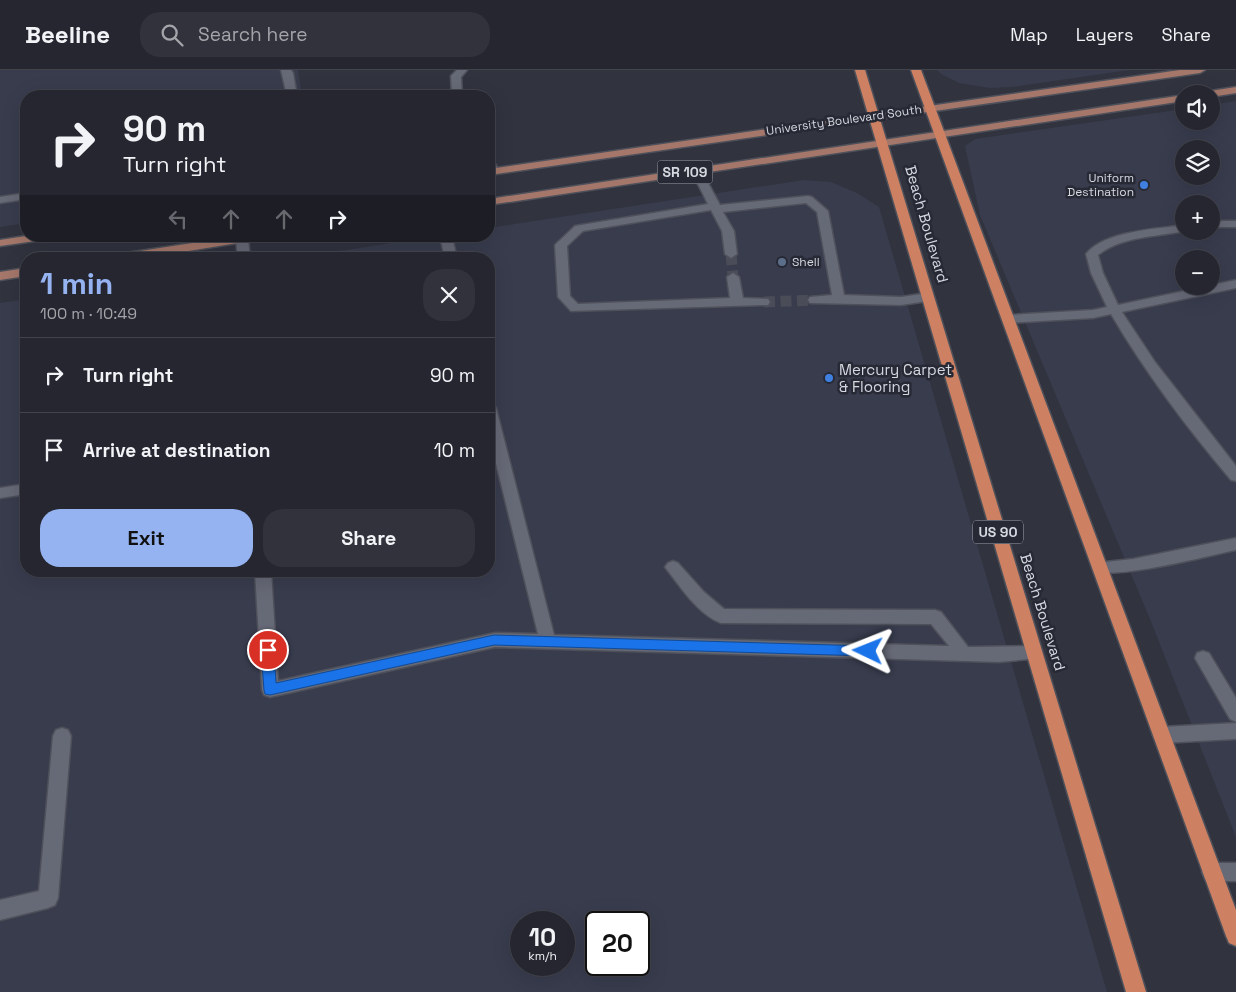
<!DOCTYPE html>
<meta charset="utf-8">
<style>
:root{--surface:#25262f;--page:#31323b;--text:#f1f3f6;--muted:#a3a5aa;--line:#42434b;--accent:#95b2f1}
body{margin:0;font-family:"Space Grotesk",sans-serif;background:var(--page);color:var(--text);height:100vh;display:flex;flex-direction:column;font-size:19px;white-space:nowrap}
*{box-sizing:border-box;margin:0}
p{font-size:16px;color:var(--muted)}
.icon{flex:none;width:28px;height:28px;fill:none;stroke:currentColor;stroke-width:2;stroke-linecap:round;stroke-linejoin:round}
.map{position:relative;flex:1;overflow:hidden}
.drawer{position:absolute;left:20px;top:182px;width:475px;height:325px;display:flex;flex-direction:column;background:var(--surface);border-radius:20px;box-shadow:0 5px 20px #0002,0 0 0 1px var(--line)}
.drawer>*{flex:none}
.hud{position:absolute;left:20px;top:20px;width:475px;height:152px;border-radius:20px;box-shadow:0 5px 20px #0002,0 0 0 1px var(--line);background:#25262f;color:var(--text);overflow:hidden}
.controls{position:absolute;left:1175px;top:15px;display:grid;gap:10px}
.controls a{display:grid;place-items:center;width:45px;height:45px;border-radius:50%;background:var(--surface);box-shadow:0 5px 20px #0002,0 0 0 1px var(--line);font-size:25px}
.speed{position:absolute;left:510px;top:841px;display:flex;gap:10px;font-size:25px;font-weight:700;text-align:center}
.speed>*{display:grid;place-content:center;width:65px;height:65px;border-radius:50%;background:var(--surface);box-shadow:0 5px 20px #0002,0 0 0 1px var(--line);line-height:1}
.speed small{font-size:12px;font-weight:400}
.speed .limit{border:2px solid #111;border-radius:8px;background:#fff;color:#111}
.pin{position:absolute;display:grid;place-items:center;width:42px;height:42px;color:#fff;margin:-21px;border:2px solid #fff;border-radius:50%;box-shadow:0 1px 5px #0007}
.me{position:absolute;width:55px;margin:-28px;rotate:272deg;stroke-linejoin:round;filter:drop-shadow(0 0 4px #0008)}
.turn{display:flex;align-items:center;gap:18px;height:105px;padding:0 20px;font-size:22px}
.turn .icon{width:65px;height:65px;stroke-width:2.5}
.turn b{display:block;font-size:35px;line-height:42px}
.lanes{display:flex;align-items:center;height:48px;padding:0 20px;background:#0003;justify-content:center;gap:25px;direction:ltr}
.lanes .off{opacity:.35}
.round{display:grid;place-items:center;flex:none;width:52px;height:52px;border-radius:20px;background:var(--page)}
.head{display:flex;align-items:center;justify-content:space-between;height:85px;padding:0 20px}
h1{font-size:30px;font-weight:700;line-height:38px;color:var(--accent)}
.cta{display:flex;gap:10px;margin-top:auto;padding:10px 20px}
.cta a{flex:1;height:58px;border-radius:20px;background:var(--accent);color:#111;font-size:20px;font-weight:700;line-height:58px;text-align:center}
.cta a+a{background:var(--page);color:var(--text)}
ul{padding:0;list-style:none}
li{display:flex;align-items:center;gap:15px;height:75px;padding:0 20px;border-top:1px solid var(--line)}
li div{flex:1}
li b{display:block;font-size:19px}
li em{font-style:normal}
header{display:flex;align-items:center;gap:30px;box-sizing:border-box;height:70px;padding:0 25px;background:var(--surface);border-bottom:1px solid var(--line)}
header strong{font-size:24px}
nav{display:flex;gap:28px;margin-inline-start:auto;font-size:18px}
.search{width:350px;height:45px;background:var(--page);display:flex;align-items:center;gap:12px;box-sizing:border-box;padding:0 18px;border-radius:20px;color:var(--muted);font-size:19px}
.map>svg:first-child{display:block}
</style>
<header>
<strong>Beeline</strong>
<div class="search"><svg class="icon" aria-label="search" viewBox="0 0 24 24"><circle cx="10" cy="10" r="6"/><path d="M15 15l6 6"/></svg>Search here</div>
<nav><a>Map</a><a>Layers</a><a>Share</a></nav>
</header>
<div class="map">
<svg width="1236" height="922" viewBox="0 0 1236 922">
<rect width="100%" height="100%" fill="#31333f"/>
<!-- built -->
<path fill="#383c4d" fill-rule="evenodd" d="M0,0h298l4,26h-276v127l-26,4z
M937,0h192l-117,17 -22,1 -31,-5 -18,-9z
M1236,31v736l-86,-218 -170,-404 -15,-69 10,-7 209,-30v12h27v-16zM1184,79h27v27h-27zM1184,134h27v27h-27zM1184,189h27v27h-27z
M804,110l27,2 26,11 22,14 228,785h-1107v-689l26,-4v272h463v-312h-200l146,-23h54v-8zM521,852h43v43h-43zM596,852h43v43h-43z"/>
<g fill="none" stroke-linecap="round" stroke-linejoin="round">
<!-- minor-tunnel -->
<path stroke="#4a4c57" stroke-width="11" stroke-dasharray="11 5.5" stroke-linecap="butt" d="M731,184l2,23
M764,232l50,-2"/>
<!-- minor casing -->
<g stroke="#4e505a" stroke-width="3">
<path id="minor" d="M281,0h10l2,3 4,23h-10z
M457,0h10l-6,7 1,19h-10l-1,-20z
M489,89l4,1 6,11 -1,2 -4,1 -5,-3z
M696,97l5,3 19,35 88,-9 4,1 16,14 16,84 57,2 27,-4 6,4 -6,4 -27,4 -91,-2 -2,-3 2,-3 22,-2 -15,-83 -11,-9 -83,9 11,19 3,23 -6,4 -6,-4 -3,-23 -11,-21 -128,21 -16,15 3,50 8,8 152,-6 -3,-21 6,-4 6,4 4,21 25,1 2,3 -2,3 -197,6 -13,-14 -3,-52 2,-2 18,-17 133,-22 -17,-34z
M26,123v6l-26,4v-6z
M1211,151h25v6h-25z
M1184,155l1,6c-29,6 -63,5 -87,24l5,18 15,32 118,-25v8l-114,24 33,50 81,104v15l-5,-1c-44,-52 -86,-108 -120,-166l-18,4 -85,5 -6,-4 6,-4 85,-5 14,-3 -16,-34 -5,-19c18,-23 70,-25 98,-29z
M245,166l3,3 2,20h-12l-2,-20 2,-2z
M440,166h12l5,23h-12z
M489,333l5,2 2,3 58,227 395,11 -18,-22 -210,-1c-22,-8 -39,-34 -53,-52l-3,-4 3,-4 5,-2 5,2 26,29 20,17 211,1 6,2 27,35 66,-1 6,2 2,5 -2,5 -41,4 -504,-15 -225,50 -6,-2 -2,-5 -7,-119h16l7,110 217,-48 43,1 -49,-199z
M26,414v10l-26,4v-10z
M1236,468v12c-29,6 -116,29 -140,21l-3,-4 3,-4 37,-4z
M1203,581l6,2 27,45v24l-6,-3 -35,-61 2,-5z
M1236,653v16l-74,4 -6,-2 -3,-6 3,-6 6,-2z
M62,658l6,2 3,6 -13,162 -3,7 -7,3 -48,12v-20l39,-9 14,-155 3,-6z
M1212,793h24v18h-24l-7,-2 -3,-7 3,-7z"/>
</g>
<!-- major casing -->
<g stroke="#4e505a" stroke-width="3">
<path id="major" d="M1180,0h25l-5,3 -711,102v-6z
M1236,17v6l-25,4v-3h-6l5,-3z
M1184,25v6l-695,104v-6z
M26,166h29l-6,3 -49,7v-6z
M238,166h30l-6,3 -123,20h-31l6,-4z
M26,198v8l-26,4v-8z"/>
</g>
<!-- highway casing -->
<g stroke="#4e505a" stroke-width="3">
<path id="highway" d="M855,0h10l281,922h-20z
M911,0h10l315,840v36l-7,-3 -3,-7z"/>
</g>
<!-- minor -->
<use href="#minor" fill="#666976" fill-rule="evenodd"/>
<!-- major -->
<use href="#major" fill="#a4776a" fill-rule="evenodd"/>
<!-- highway -->
<use href="#highway" fill="#cd8062" fill-rule="evenodd"/>
</g>
<!-- route -->
<path fill="#1a73e8" stroke="#114b97" d="M494,565l374,11 4,1 2,4 -2,4 -4,1 -374,-11 -224,50 -5,-1 -1,-4 -3,-40 2,-3 5,-2 4,2 2,3 2,33z"/>
<!-- markers -->
<g fill="#3f7fe0" stroke="#272935" stroke-width="2">
<circle cx="1144" cy="115" r="5"/>
<circle cx="829" cy="308" r="5"/>
</g>
<circle fill="#5c6f8a" stroke="#272935" stroke-width="2" cx="782" cy="192" r="5"/>
<g text-anchor="middle" dominant-baseline="central" stroke-width="5" stroke-linejoin="round" paint-order="stroke">
<!-- far-street labels -->
<g font-size="12" fill="#d6d8e0" stroke="#272935">
<text transform="translate(844 50) rotate(-8)">University Boulevard South</text>
</g>
<!-- far-poi labels -->
<g font-size="12" fill="#d6d8e0" stroke="#272935" text-anchor="end">
<text x="1134" y="108">Uniform<tspan x="1134" dy="14">Destination</tspan></text>
<text x="792" y="192" text-anchor="start">Shell</text>
</g>
<!-- shield labels -->
<g fill="#272935" stroke="#a2a4ad" stroke-width="1">
<rect x="657.5" y="90.5" width="55" height="23" rx="4"/>
<rect x="973" y="450.5" width="50" height="23" rx="4"/>
</g>
<g font-size="14" font-weight="bold" fill="#d6d8e0">
<text x="685" y="102">SR 109</text>
<text x="998" y="462">US 90</text>
</g>
<!-- street labels -->
<g font-size="15" fill="#d6d8e0" stroke="#272935">
<text transform="translate(927 154) rotate(74)">Beach Boulevard</text>
<text transform="translate(1043 542) rotate(73)">Beach Boulevard</text>
</g>
<!-- poi labels -->
<g font-size="15" fill="#d6d8e0" stroke="#272935" text-anchor="start">
<text x="839" y="299">Mercury Carpet<tspan x="839" dy="17">&amp; Flooring</tspan></text>
</g>
</g>
</svg>
<div class="controls">
<a><svg class="icon" aria-label="sound" viewBox="0 0 24 24"><path d="M4 9h4l5-4v14l-5-4H4zM17 9q2 3 0 6"/></svg></a>
<a><svg class="icon" aria-label="layers" viewBox="0 0 24 24"><path d="M12 4l9 5-9 5-9-5zM3 14l9 5 9-5"/></svg></a>
<a>+</a>
<a>−</a>
</div>
<div class="speed"><div>10<small>km/h</small></div><div class="limit">20</div></div>
<div class="pin" style="left:268px;top:580px;background:#d93025"><svg class="icon" aria-label="arrive" viewBox="0 0 24 24"><path d="M6 21V4h12l-3 4 3 4H6"/></svg></div>
<svg class="me" style="left:868px;top:581px" viewBox="-20 -20 40 40"><path d="M0-17L14 15 0 8-14 15z" fill="#1a73e8" stroke="#fff" stroke-width="4"/></svg>
<div class="hud">
<div class="turn"><svg class="icon" aria-label="right" viewBox="0 0 24 24"><path d="M7 20v-9h11M14 6l5 5-5 5"/></svg><div><b>90 m</b>Turn right</div></div>
<div class="lanes"><svg class="icon off" aria-label="left" viewBox="0 0 24 24"><path d="M17 20v-9H6M10 6l-5 5 5 5"/></svg><svg class="icon off" aria-label="ahead" viewBox="0 0 24 24"><path d="M12 20V5M6 11l6-6 6 6"/></svg><svg class="icon off" aria-label="ahead" viewBox="0 0 24 24"><path d="M12 20V5M6 11l6-6 6 6"/></svg><svg class="icon" aria-label="right" viewBox="0 0 24 24"><path d="M7 20v-9h11M14 6l5 5-5 5"/></svg></div>
</div>
<section class="drawer">
<div class="head"><div><h1>1 min</h1><p>100 m · 10:49</p></div><a class="round"><svg class="icon" aria-label="close" viewBox="0 0 24 24"><path d="M6 6l12 12M18 6L6 18"/></svg></a></div>
<ul>
<li><svg class="icon" aria-label="right" viewBox="0 0 24 24"><path d="M7 20v-9h11M14 6l5 5-5 5"/></svg><div><b>Turn right</b></div><em>90 m</em></li>
<li><svg class="icon" aria-label="arrive" viewBox="0 0 24 24"><path d="M6 21V4h12l-3 4 3 4H6"/></svg><div><b>Arrive at destination</b></div><em>10 m</em></li>
</ul>
<div class="cta"><a>Exit</a><a>Share</a></div>
</section>
</div>
